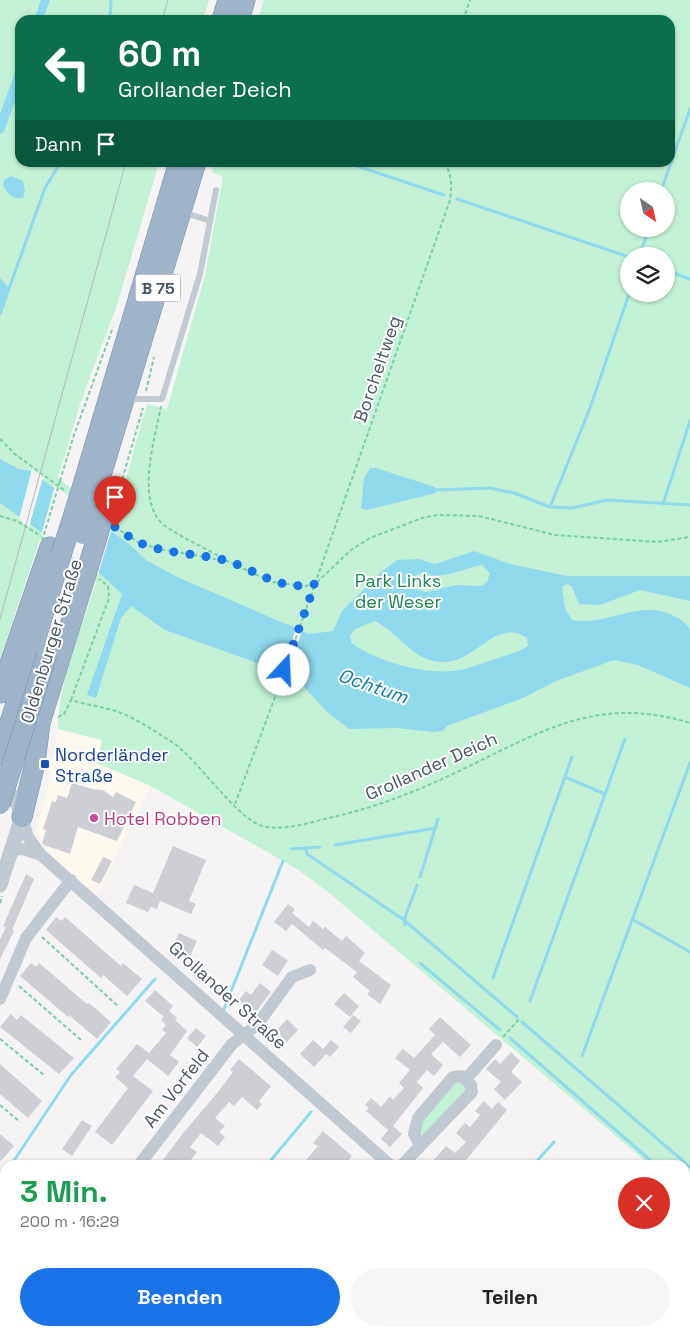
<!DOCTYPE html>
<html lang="de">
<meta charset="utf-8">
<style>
:root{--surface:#fff;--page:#f6f6f6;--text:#202124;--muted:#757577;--accent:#1a73e8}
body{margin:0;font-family:"Space Grotesk",sans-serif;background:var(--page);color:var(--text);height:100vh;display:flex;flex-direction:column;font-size:19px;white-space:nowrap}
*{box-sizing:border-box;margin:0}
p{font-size:16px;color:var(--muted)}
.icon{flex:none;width:28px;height:28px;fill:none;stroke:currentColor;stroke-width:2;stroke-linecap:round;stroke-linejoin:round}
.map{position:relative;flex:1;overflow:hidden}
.sheet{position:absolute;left:0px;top:1160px;width:690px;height:176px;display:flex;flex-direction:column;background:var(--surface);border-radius:15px 15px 0 0;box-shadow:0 1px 4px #0004}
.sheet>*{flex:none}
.banner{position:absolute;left:15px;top:15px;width:660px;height:152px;border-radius:15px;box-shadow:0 1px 4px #0004;background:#0b6e4f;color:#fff;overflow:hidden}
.needle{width:32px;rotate:146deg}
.fabs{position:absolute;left:620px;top:182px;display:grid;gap:10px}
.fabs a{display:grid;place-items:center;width:55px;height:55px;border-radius:50%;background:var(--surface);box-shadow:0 1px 4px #0004;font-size:25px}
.pin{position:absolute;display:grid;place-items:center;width:42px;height:42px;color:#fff;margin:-51px -21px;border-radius:50% 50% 50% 0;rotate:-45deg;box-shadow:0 0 5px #0007}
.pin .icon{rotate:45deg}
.me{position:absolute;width:55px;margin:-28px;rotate:20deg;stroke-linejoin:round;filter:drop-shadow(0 0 4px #0008)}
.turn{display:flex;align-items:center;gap:18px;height:105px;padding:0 20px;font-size:22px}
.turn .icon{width:65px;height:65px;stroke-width:2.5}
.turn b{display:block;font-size:35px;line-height:42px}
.then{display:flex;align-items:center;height:48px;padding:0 20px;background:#0003;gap:10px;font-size:19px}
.round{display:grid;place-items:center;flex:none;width:52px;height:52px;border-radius:26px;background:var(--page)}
.headline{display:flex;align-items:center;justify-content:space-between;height:85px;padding:0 20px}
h1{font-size:30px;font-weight:700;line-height:38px;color:#1e9e55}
.cta{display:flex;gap:10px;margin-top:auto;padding:10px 20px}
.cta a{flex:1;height:58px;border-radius:30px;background:var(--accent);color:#fff;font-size:20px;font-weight:700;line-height:58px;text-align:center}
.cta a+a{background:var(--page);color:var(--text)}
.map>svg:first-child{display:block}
</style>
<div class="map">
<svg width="690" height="1336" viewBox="0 0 690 1336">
<rect width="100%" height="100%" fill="#f5f3f3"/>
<!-- commercial -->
<path fill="#fdf9ef" d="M58,729l44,12 -5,22 54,23 -54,109 -40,-34 -15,-19 -6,-12 11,-36z"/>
<!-- green -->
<path fill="#c3f1d5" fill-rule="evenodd" d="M0,0h209l-6,20h-183v142l139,1 -42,142 -36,96 -23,77 56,43 33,-117 20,5 38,-133 18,-99 -11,-5 3,-9 455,-1v-142h-412l6,-20h426v1199l-5,-4v-30h-35l-322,-273 -31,-23 -146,-83 -54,-23 5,-23 -44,-11c-1,-43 25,-105 38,-147l-56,-43 -40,120zM629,191h37v38h-37zM629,256h37v38h-37z
M458,1081l8,7v4l-44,45 -4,-4 7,-19z"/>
<!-- water -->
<path fill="#90daee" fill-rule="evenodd" d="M41,0h9l-7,20h-9z
M20,58v29l-16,45 -4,2v-20z
M11,176l12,5 2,9 -2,8c-11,1 -16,-4 -20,-13l1,-5z
M0,278l9,10 -9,26z
M0,459l19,10 12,2 99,74 16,15 31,17 132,57 24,-3 9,-20 39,-39 16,-12 22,-1 16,5 39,-13 36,13 57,12h123v25l-50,-11 -40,15 -21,-1 -7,-17 -5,-3 -5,3 3,21 7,12c36,7 68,-23 104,-3 5,2 12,8 14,13 0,10 0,46 0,58l-52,-23 -24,-5 -58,21 -33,17 -76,28 -4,5 -10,1 -36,-4 -48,1 -23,-18 -22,-24 -19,-14 -120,-43 -34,-24 -10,12 -25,80 -9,-3 35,-101 -23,-21 -99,-70zM482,565l8,8 -3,9 -5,4 -26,-1 -30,7 -11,-3 -2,-11 7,-5c22,8 41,-4 62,-8zM375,621c24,12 39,41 67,41 35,1 54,-46 85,-24l1,8c-13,8 -24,10 -39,15 -10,3 -18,7 -29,9 -33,6 -82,-8 -109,-27l-1,-7 5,-7z
M370,468h6l59,19 1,6 -69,17 -6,-2 3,-29z"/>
<!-- pier -->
<path fill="#f5f3f3" d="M32,469l11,8 -14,50 -10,-8z
M55,486l57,42 -14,47 -57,-40z
M297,626l6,2 -17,49 -6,-3z"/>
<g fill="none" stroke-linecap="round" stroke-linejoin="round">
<!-- stream -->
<path stroke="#90daee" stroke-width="3" d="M110,20l1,-20
M345,162l99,33
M661,191l29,-82
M457,199l172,58
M639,256l10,-27
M666,270l24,9
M0,314l45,-126 16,-26
M435,490l55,-2 24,5 36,14 22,1 35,-8 83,5
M663,504l27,-83
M550,507l40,-99 39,-114
M565,777l40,17
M335,845l101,-17
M291,849l29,-2
M306,849l1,5 97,66 113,97
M420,877l18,-58
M632,919l58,33
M405,925l-1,-5 13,-35
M420,963l80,67
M493,978l79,-221
M530,1001l95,-262
M224,1009l59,-148
M522,1022l168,145
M510,1038l140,122
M582,1056l108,-293
M11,1165l60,-90 84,-96
M267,1165l44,-53
M533,1165l21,-23
M0,1181l5,-7
M685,1192l5,5
M685,1304l5,-5
M146,1336l3,-5
M394,1336l4,-5
M657,1336l4,-5"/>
</g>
<!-- building -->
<path fill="#cdcfd5" d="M72,783l20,6 11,1 10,7 3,-5 20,10 -19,39 -39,-14 -8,27 -26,-9 -2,-2 4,-13 -3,-1 9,-28 4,1 2,-7 9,3z
M173,846l33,14 -17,41 7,3 -5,10 -31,-13 -3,8 -6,-2 -3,5 -22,-9 8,-18 19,8z
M103,857l9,4 -12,23 -9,-4z
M26,874l8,5 -22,51 -9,-4z
M288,904l7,5 -3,4 17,14 4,-6 10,8 2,-2 17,14 4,-5 19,17 -6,8 32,24 -11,19 -13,-10 3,-3 -17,-14 4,-5 -32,-24 -2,2 -31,-26 -6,7 -12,-9z
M56,917l5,4 4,-4 56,49 2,-3 19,16 -15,17 -24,-21 -2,3 -55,-48z
M6,927l8,4 -14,28v-20z
M179,933l18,8 -8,17 -18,-7z
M272,950l16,10 -10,16 -16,-11z
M31,963l5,4 3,-4 48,41 2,-1 22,19 -14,17 -28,-24 -1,2 -48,-41z
M260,983l11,9 -15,20 -17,-12 7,-9 5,4z
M155,990l18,16 -4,5 8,7 -2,2 12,11 -17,24 9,7 -11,14 -21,-17 -14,17 20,15 -41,54 -17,-13 33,-44 -13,-11 5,-5 -4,-3 21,-25 12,9 17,-20 -4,-3 4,-5 -5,-5 3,-3 -19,-16z
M344,993l15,13 -9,11 -16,-13z
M11,1014l6,6 4,-5 53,43 -15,16 -59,-47z
M353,1015l8,6 -10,12 -8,-6z
M440,1017l31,28 -11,12 -17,-15 -12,12 12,11 -9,11 -7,-6 -10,12 6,6 -30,38 9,8 -12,13 -9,-8 7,-9 -22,-19 3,-3 -4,-3 6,-7 10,9 9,-11 3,4 11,-12 -5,-5 11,-13 -15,-12 8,-9 11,9 21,-23 -6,-6z
M287,1019l11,11 -11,12 -11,-11z
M196,1028l10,8 -9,11 -10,-9z
M313,1040l10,9 8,-9 8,7 -9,10 -4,-3 -12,13 -14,-13z
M511,1052l9,9 -9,11 11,10 -17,18 -11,-11 7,-7 -15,-13 9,-10 5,5z
M239,1059l32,27 -12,15 3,3 -5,6 -15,-13 -8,9 -5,-4 -14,16 10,8 -6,6 6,5 -7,9 -17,-13 -11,14 7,5 -10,13h-28l25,-33 34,-40 15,-20 -3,-2z
M0,1064l42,37 -14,17 -28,-24z
M484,1101l8,8 6,-7 9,8 -45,55h-33l17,-19 9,7 11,-11 -10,-9 9,-10 5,4 10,-12 -5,-4z
M82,1120l10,6 -20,30 -10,-7z
M323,1131l29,25 -8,9h-42l16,-19 -5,-3z
M0,1134l14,12 -14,16z"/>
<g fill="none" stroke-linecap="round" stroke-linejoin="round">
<!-- trunk casing -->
<g stroke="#7690ad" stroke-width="21">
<path id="trunk" d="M222,20l6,-20
M239,20l6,-20
M80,495l99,-333
M92,505l104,-343
M0,693l50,-146
M0,756l61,-201
M22,817l13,-54 5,-40 46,-149"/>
</g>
<!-- path -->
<path stroke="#7ad0a6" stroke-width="2" stroke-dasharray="4 2.5" stroke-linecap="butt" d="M463,20l7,-20
M146,391l8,-34
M161,406c-6,34 -28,100 7,122 18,12 38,20 57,32
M0,439l15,15 50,37
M60,481l13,-43 40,-111
M115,504l28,-96
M0,516l17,5 24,15
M115,527l23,15 21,7 68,12 45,21 33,4 10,-2 36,-34 19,-12 52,-20 16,-3 41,1 76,19 103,7 32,-5
M71,700l38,-102 -1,-12 -9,-7
M58,717l6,-3 7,-14c16,5 33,7 48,12 18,7 37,20 53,30 27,18 67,81 94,85 22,3 46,-5 67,-10 44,-10 84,-26 124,-45 82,-39 139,-78 233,-49
M235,804l43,-115 172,-489c2,-14 2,-26 -6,-38
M0,903l2,-7
M42,937l76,69
M19,986l62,54
M503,1037l17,-19
M0,1039l44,36
M0,1105l20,17
M670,1165l5,-5"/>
<!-- service -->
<path stroke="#c1cad2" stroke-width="6" d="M183,212l27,9
M136,399h26l38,-125 16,-84"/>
<!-- minor -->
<path stroke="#c1cad2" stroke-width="12" d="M22,817l6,20 13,18 349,310
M12,850l11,-1 18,6
M0,999l26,-61 45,-58
M466,1079l30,-34
M139,1165l93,-121 25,-19 35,-48 18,-7
M402,1165l70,-73 -1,-7 -9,-9 -9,1 -35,41 -4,16 6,11
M579,1331l5,5
M27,1336l3,-5
M267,1336l3,-5
M530,1336l4,-5"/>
<!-- tertiary -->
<path stroke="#c1cad2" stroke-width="15" d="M0,787c12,7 20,16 22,30l-22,68"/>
<!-- trunk -->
<use href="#trunk" stroke="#9fb4c9" stroke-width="20"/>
<!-- tram -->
<path stroke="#b5b8bd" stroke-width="1" d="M162,20l6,-20
M0,619l126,-457"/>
<!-- trunk-bridge casing -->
<g stroke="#7690ad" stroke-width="21" stroke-linecap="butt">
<path id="trunk-bridge" d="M83,534l9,-29
M61,555l19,-60
M86,574l18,-60
M0,804l47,-150"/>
</g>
<!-- path-bridge -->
<path stroke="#7ad0a6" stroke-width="2" stroke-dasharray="4 2.5" stroke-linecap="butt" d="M42,541l18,-60"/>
<!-- trunk-bridge -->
<use href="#trunk-bridge" stroke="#9fb4c9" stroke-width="20"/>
</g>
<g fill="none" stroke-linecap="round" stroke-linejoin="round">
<!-- route -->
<path stroke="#1a73e8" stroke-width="9" stroke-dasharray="0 16.2" d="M115,527c8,5 15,11 23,15 26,12 58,11 86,18 33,9 53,32 91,24l-31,86"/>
</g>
<!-- markers -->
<rect fill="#1a4fb4" stroke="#fff" stroke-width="2" x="40" y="759" width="10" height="10" rx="2.5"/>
<circle fill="#d1479c" stroke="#fff" stroke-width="2" cx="94" cy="818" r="5"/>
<g text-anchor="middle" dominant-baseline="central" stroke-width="4" stroke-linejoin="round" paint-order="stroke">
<!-- shield labels -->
<rect fill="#fff" stroke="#808990" stroke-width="1" x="135.5" y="274.5" width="45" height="27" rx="4"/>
<g font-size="16" font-weight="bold" fill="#4a5661">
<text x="158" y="288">B 75</text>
</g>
<!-- street labels -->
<g font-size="18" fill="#4a5661" stroke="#fff">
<text transform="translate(377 369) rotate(-71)">Borcheltweg</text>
<text transform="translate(51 641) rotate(-73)">Oldenburger Straße</text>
<text transform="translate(431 766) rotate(-24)">Grollander Deich</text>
<text transform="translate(228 995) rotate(42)">Grollander Straße</text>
<text transform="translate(176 1088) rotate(-52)">Am Vorfeld</text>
</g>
<!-- park labels -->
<g font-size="18" fill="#17864f" stroke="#fff">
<text x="398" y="580">Park Links<tspan x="398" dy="21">der Weser</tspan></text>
</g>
<!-- transit labels -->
<g font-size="18" fill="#164399" stroke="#fff" text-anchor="start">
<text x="55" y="754">Norderländer<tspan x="55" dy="21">Straße</tspan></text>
</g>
<!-- hotel labels -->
<g font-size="18" fill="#b23c85" stroke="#fff" text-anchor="start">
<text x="104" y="818">Hotel Robben</text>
</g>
<!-- water labels -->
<g font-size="19" font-style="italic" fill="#0c7c9b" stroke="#fff">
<text transform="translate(373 686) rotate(19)">Ochtum</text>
</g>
</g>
</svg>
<div class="fabs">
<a><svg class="needle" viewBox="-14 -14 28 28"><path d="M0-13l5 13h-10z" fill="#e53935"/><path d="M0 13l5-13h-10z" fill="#757577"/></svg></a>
<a><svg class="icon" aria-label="layers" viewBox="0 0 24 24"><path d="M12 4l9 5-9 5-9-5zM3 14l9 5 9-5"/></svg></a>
</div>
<div class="pin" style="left:115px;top:527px;background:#d93025"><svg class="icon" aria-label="arrive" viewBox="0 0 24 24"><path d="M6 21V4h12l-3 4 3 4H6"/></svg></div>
<svg class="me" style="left:284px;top:670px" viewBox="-20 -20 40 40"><circle r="19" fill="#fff"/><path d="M0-13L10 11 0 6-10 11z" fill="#1a73e8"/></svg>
<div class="banner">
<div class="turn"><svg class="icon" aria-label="left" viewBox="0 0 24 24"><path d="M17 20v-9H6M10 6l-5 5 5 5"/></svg><div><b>60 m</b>Grollander Deich</div></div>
<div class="then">Dann<svg class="icon" aria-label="arrive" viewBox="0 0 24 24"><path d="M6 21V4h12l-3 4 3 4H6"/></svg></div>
</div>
<section class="sheet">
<div class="headline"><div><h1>3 Min.</h1><p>200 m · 16:29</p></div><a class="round" style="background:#d93025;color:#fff"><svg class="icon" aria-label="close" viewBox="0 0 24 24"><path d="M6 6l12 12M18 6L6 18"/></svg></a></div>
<div class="cta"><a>Beenden</a><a>Teilen</a></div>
</section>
</div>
